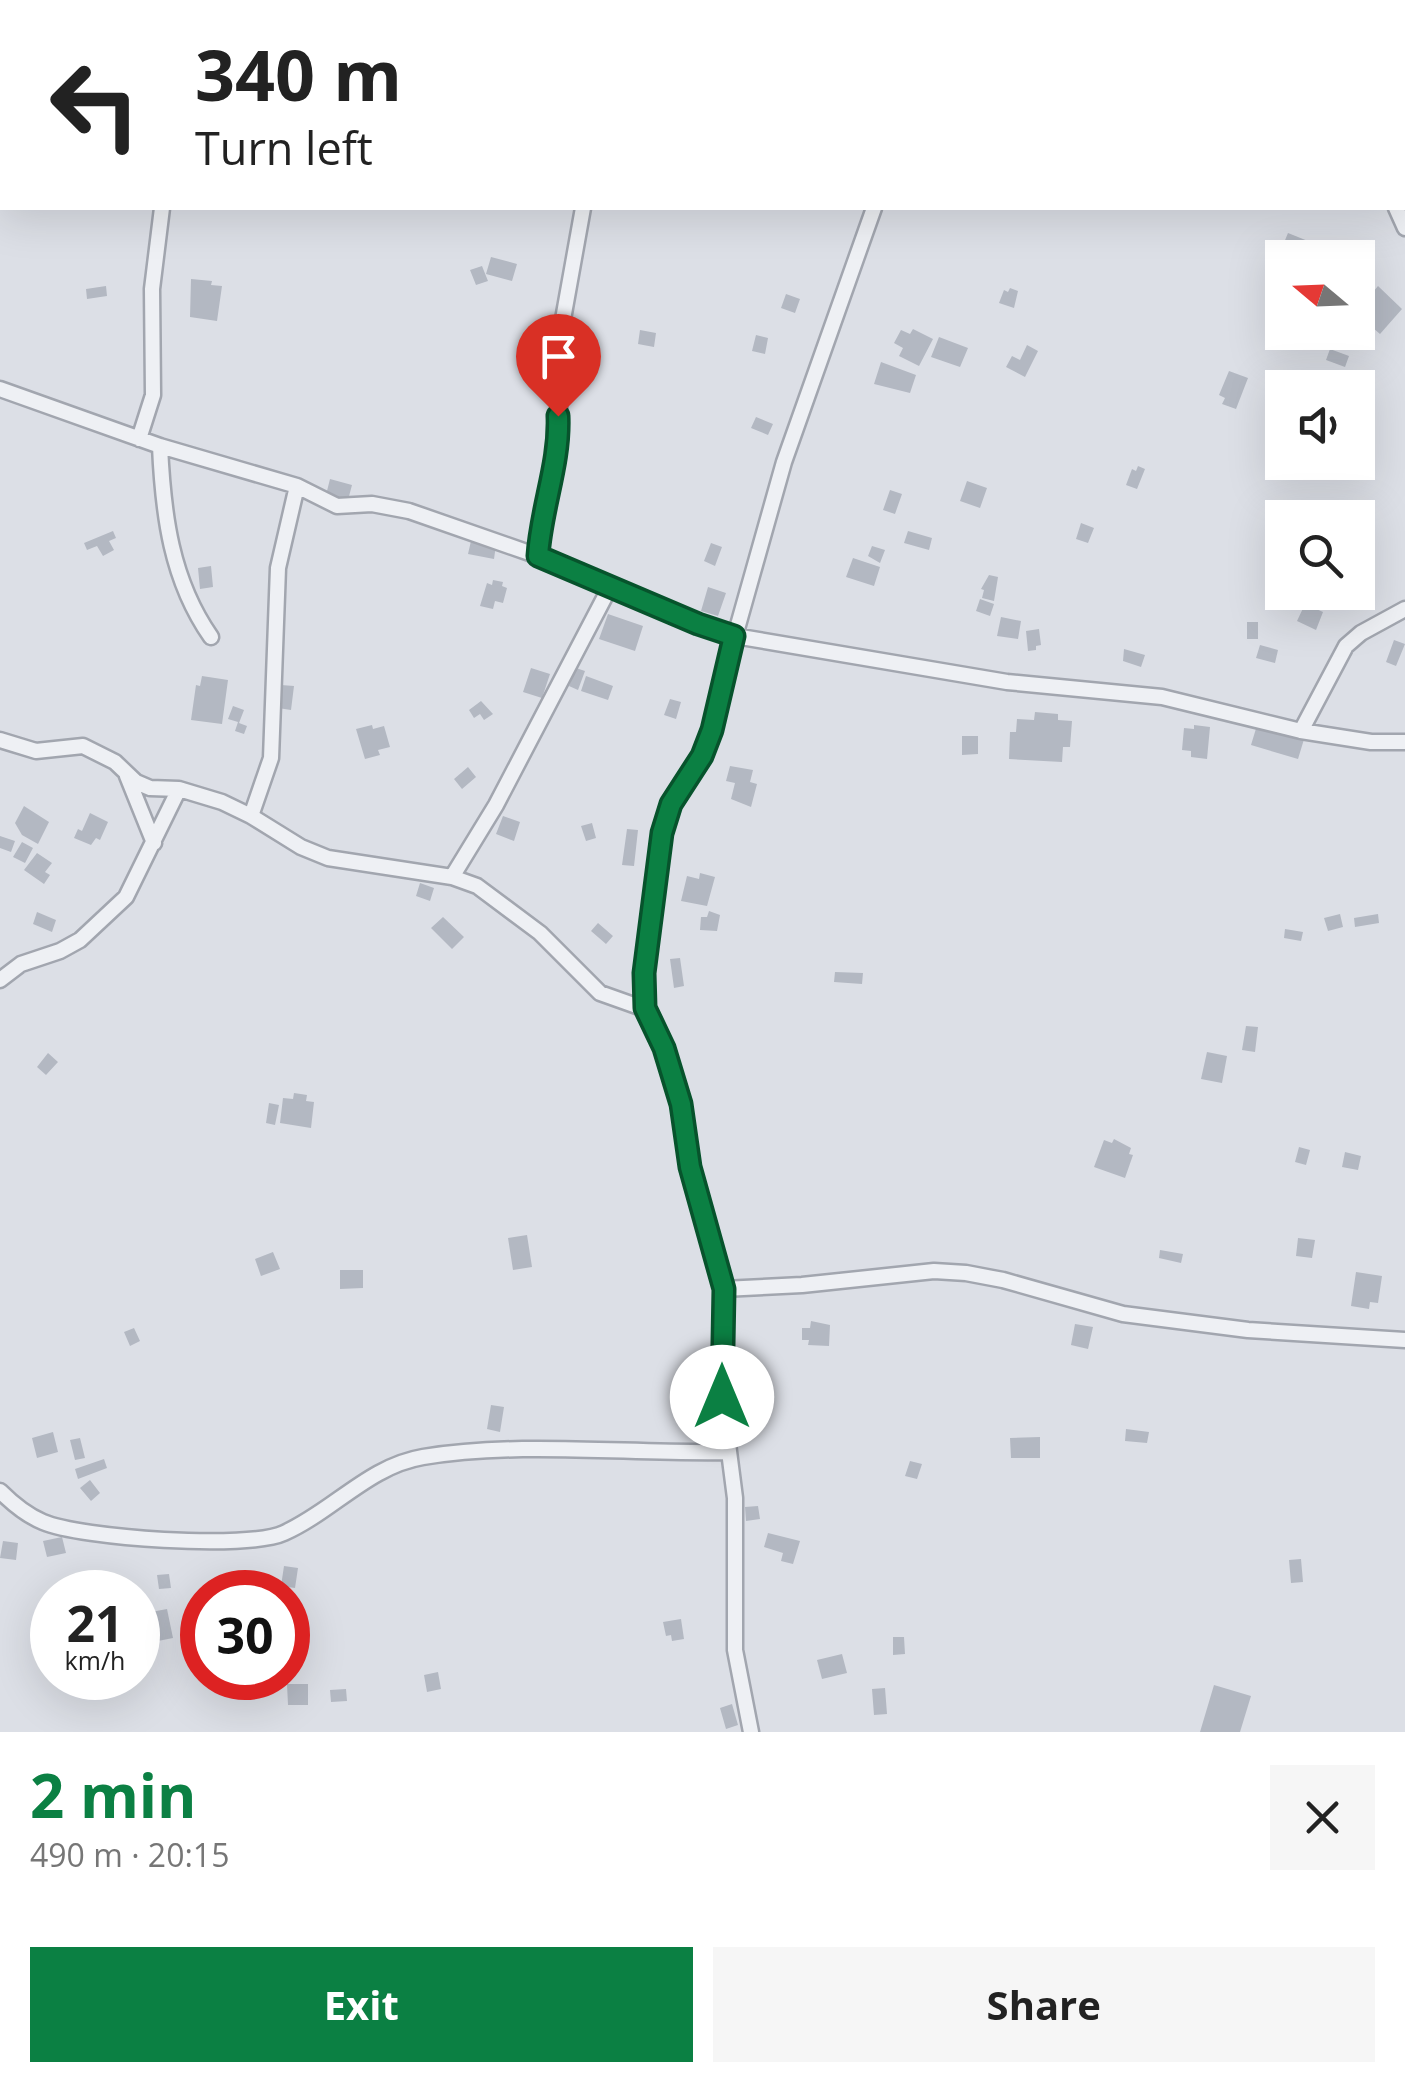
<!DOCTYPE html>
<meta charset="utf-8">
<style>
:root{--surface:#fff;--page:#f6f6f6;--text:#222;--muted:#767676;--accent:#0b8043}
body{margin:0;font-family:"Open Sans",sans-serif;background:var(--page);color:var(--text);height:100vh;display:flex;flex-direction:column;font-size:38px;white-space:nowrap}
*{box-sizing:border-box;margin:0}
p{font-size:32px;color:var(--muted)}
.icon{flex:none;width:55px;height:55px;fill:none;stroke:currentColor;stroke-width:2;stroke-linecap:round;stroke-linejoin:round}
.map{position:relative;height:1732px;overflow:hidden}
.details{display:flex;flex-direction:column;background:var(--surface);flex:1}
.details>*{flex:none}
.banner{position:absolute;left:0px;top:0px;width:1405px;height:210px;box-shadow:0 10px 40px #0002;background:#fff;color:var(--text);overflow:hidden}
.needle{width:65px;rotate:289deg}
.tools{position:absolute;left:1265px;top:240px;display:grid;gap:20px}
.tools a{display:grid;place-items:center;width:110px;height:110px;border-radius:0px;background:var(--surface);box-shadow:0 10px 40px #0002;font-size:50px}
.speed{position:absolute;left:30px;top:1570px;display:flex;gap:20px;font-size:50px;font-weight:700;text-align:center}
.speed>*{display:grid;place-content:center;width:130px;height:130px;border-radius:50%;background:var(--surface);box-shadow:0 10px 40px #0002;line-height:1}
.speed small{font-size:25px;font-weight:400}
.speed .limit{border:15px solid #d22;background:#fff;color:#111}
.pin{position:absolute;display:grid;place-items:center;width:85px;height:85px;color:#fff;margin:-102px -42px;border-radius:50% 50% 50% 0;rotate:-45deg;box-shadow:0 0 10px #0007}
.pin .icon{rotate:45deg}
.me{position:absolute;width:110px;margin:-55px;rotate:0deg;stroke-linejoin:round;filter:drop-shadow(0 0 8px #0008)}
.turn{display:flex;align-items:center;gap:35px;height:210px;padding:0 30px;font-size:45px}
.turn .icon{width:130px;height:130px;stroke-width:2.5}
.turn b{display:block;font-size:70px;line-height:85px}
.round{display:grid;place-items:center;flex:none;width:105px;height:105px;border-radius:0px;background:var(--page)}
.summary{display:flex;align-items:center;justify-content:space-between;height:170px;padding:0 30px}
h1{font-size:60px;font-weight:700;line-height:75px;color:var(--accent)}
.cta{display:flex;gap:20px;margin-top:auto;padding:20px 30px}
.cta a{flex:1;height:115px;border-radius:0px;background:var(--accent);color:#fff;font-size:40px;font-weight:700;line-height:115px;text-align:center}
.cta a+a{background:var(--page);color:var(--text)}
.map>svg:first-child{display:block}
</style>
<div class="map">
<svg width="1405" height="1732" viewBox="0 0 1405 1732">
<rect width="100%" height="100%" fill="#dcdfe6"/>
<!-- building -->
<path fill="#b3b8c2" d="M1288,233l20,8 -4,12 -4,-2 -3,6 -13,-5 3,-6 -4,-1z
M491,257l26,7 -5,17 -26,-7z
M482,266l6,15 -12,4 -6,-15z
M191,279l21,2 -1,4 11,1 -5,35 -27,-4z
M106,286l1,10 -20,3 -1,-10z
M1378,286l24,23 -22,25 -22,-19v-5z
M1010,288l8,3 -4,17 -15,-5 5,-13 4,2z
M786,294l14,5 -5,14 -14,-5z
M913,329l20,10 -14,27 -20,-10 4,-8 -9,-5 7,-13 9,4z
M640,330l16,3 -2,14 -16,-3z
M756,335l12,3 -3,16 -13,-3z
M939,337l29,11 -8,19 -29,-10z
M1027,345l11,6 -13,26 -19,-10 6,-11 8,4z
M1330,349l19,7 -4,11 -19,-7z
M881,362l35,13 -6,18 -36,-9z
M1229,371l19,7 -12,31 -14,-5 3,-6 -6,-3z
M756,417l17,7 -5,11 -17,-7z
M1138,466l7,3 -8,20 -11,-4 6,-16 4,2z
M330,479l22,6 -4,15 -22,-5z
M967,481l20,7 -7,20 -20,-7z
M890,490l12,4 -7,20 -12,-4z
M1081,523l13,5 -6,15 -12,-4z
M113,531l3,7 -7,3 5,9 -11,6 -6,-10 -10,4 -3,-7z
M908,531l24,7 -3,12 -25,-7z
M471,541l25,4 -2,14 -26,-5z
M711,543l11,4 -7,19 -11,-5z
M872,546l13,4 -5,13 -12,-7z
M853,558l27,9 -6,19 -28,-9z
M211,566l2,21 -13,2 -2,-21z
M989,575l9,2 -4,24 -12,-3 2,-8 -3,-1z
M493,580l10,2 -1,4 5,2 -4,15 -8,-2 -2,8 -13,-3 7,-23 5,2z
M708,587l18,6 -8,23 -17,-5z
M980,599l14,5 -4,12 -14,-5z
M1305,604l18,8 -7,18 -19,-9z
M608,614l35,12 -8,25 -36,-12z
M1001,617l20,4 -3,18 -21,-3z
M1247,622h11v17h-11z
M1039,629l2,16 -5,1v4l-8,1 -2,-20z
M1394,640l11,4 -9,22 -10,-4z
M1260,645l18,5 -3,13 -19,-5z
M1124,649l21,6 -4,12 -18,-6z
M531,668l19,6 -8,24 -19,-6z
M576,668l9,3 -7,19 -9,-4z
M202,676l26,4 -6,44 -31,-4 5,-35 4,1z
M586,676l27,10 -5,14 -27,-9z
M281,685l13,1 -3,24 -13,-2z
M670,699l11,3 -5,17 -12,-4z
M481,701l12,13 -9,6 -4,-6 -6,4 -5,-8z
M233,706l11,4 -5,13 8,3 -3,8 -9,-3 3,-9 -10,-3z
M1035,712l23,2v6l14,1 -2,26h-7l-1,15 -53,-3 1,-27h6l1,-13 17,1z
M1258,722l47,14 -7,23 -47,-14z
M372,725l1,4 11,-3 6,21 -12,3 2,5 -15,4 -9,-30z
M1194,725l16,2 -3,32 -16,-2v-6l-9,-1 2,-22 10,1z
M962,736h16v18l-16,1z
M730,766l23,4 -3,12 7,2 -6,23 -20,-8 4,-16 -9,-2z
M468,767l8,10 -14,12 -8,-10z
M24,806l25,16 -11,22 -16,-9 -7,-12z
M90,813l18,9 -8,18 -4,-2 -5,7 -17,-7 4,-9 4,2z
M503,816l17,6 -6,19 -18,-7z
M592,823l4,15 -10,3 -5,-15z
M627,829l11,1 -4,36 -12,-1z
M0,836l15,5 -4,11 -11,-4z
M22,842l11,6 -8,15 -12,-6z
M37,853l15,10 -7,9 5,3 -6,9 -20,-14z
M700,873l15,4 -8,29 -26,-5 6,-25 12,3z
M420,883l14,5 -4,13 -14,-5z
M709,911l11,4 -3,16 -17,-1 1,-13h6z
M37,912l19,8 -4,12 -19,-8z
M1340,914l3,13 -15,4 -4,-13z
M1378,914l1,9 -24,4 -1,-9z
M443,917l21,20 -12,12 -21,-21z
M598,923l15,13 -7,8 -15,-13z
M1285,929l18,3 -2,9 -17,-3z
M680,958l4,28 -10,2 -4,-29z
M835,972l28,1 -1,11 -28,-2z
M1246,1026l12,1 -3,25 -13,-2z
M1207,1052l20,4 -5,27 -21,-4z
M48,1053l10,9 -12,13 -9,-8z
M294,1093l13,2 -1,6 8,1 -3,26 -31,-5 3,-25 10,1z
M269,1103l10,2 -4,20 -9,-2z
M1114,1139l17,9 -2,6 4,1 -8,23 -31,-11 10,-27 8,3z
M1299,1147l11,3 -4,15 -11,-3z
M1345,1152l16,4 -3,14 -16,-3z
M527,1235l5,32 -19,3 -5,-32z
M1298,1238l17,2 -3,18 -16,-2z
M1160,1250l23,4 -2,9 -22,-5z
M273,1252l7,17 -19,7 -6,-17z
M340,1270h23v18l-23,1z
M1356,1272l26,4 -4,27 -8,-1 -1,7 -18,-3z
M811,1321l19,4 -1,21 -21,-1 1,-5h-7v-12h8z
M1075,1324l18,3 -5,22 -17,-4z
M134,1328l6,13 -10,5 -6,-14z
M491,1405l13,2 -4,25 -13,-3z
M1126,1429l23,3 -2,11 -22,-2z
M53,1432l5,20 -21,6 -5,-20z
M1040,1437v21h-29l-1,-20z
M80,1438l5,20 -10,2 -5,-20z
M104,1459l3,9 -29,11 -3,-10z
M910,1461l12,3 -5,15 -12,-3z
M90,1480l10,13 -9,8 -11,-13z
M758,1506l2,13 -14,2 -1,-14z
M768,1533l32,8 -7,23 -12,-3 2,-8 -19,-6z
M62,1537l4,16 -19,4 -4,-16z
M3,1541l15,2 -2,17 -16,-2z
M1301,1559l2,23 -12,1 -2,-23z
M284,1566l14,2 -3,20 -14,-2z
M169,1574l2,14 -12,1 -2,-14z
M167,1609l6,29 -15,3 -2,-5 -10,2 -3,-13 10,-2 -2,-11z
M681,1619l3,20 -12,2 -1,-6 -5,1 -3,-14z
M893,1637h11l1,17 -12,1z
M842,1654l5,19 -25,6 -5,-19z
M438,1672l3,17 -14,3 -3,-17z
M287,1684h21v21h-20z
M1214,1685l37,11 -11,36h-40z
M885,1688l2,26 -13,1 -2,-26z
M346,1689l1,12 -16,1 -1,-12z
M732,1704l6,21 -12,4 -6,-21z"/>
<g fill="none" stroke-linecap="round" stroke-linejoin="round">
<!-- minor casing -->
<g stroke="#a2a6af" stroke-width="19">
<path id="minor" d="M193,0v2
M1117,0l5,2
M579,2v-2
M976,2l1,-2
M1396,208l9,20
M0,389l160,57 137,40 40,20 35,-2 37,7 129,45 160,68 37,12 272,46 155,15 139,34 70,11h34
M139,439l14,-44 -1,-106 10,-81
M160,446c3,68 11,134 51,191
M538,556l2,-30 19,-88 1,-102 23,-128
M1301,731l45,-85 15,-13 44,-24
M0,740l36,11 47,-5 32,16 21,20 14,6 29,1 43,13 29,14 50,31 27,11 124,19 25,9 63,47 60,60 45,16 19,39 17,56 9,63 33,122 -1,108 13,101v152l16,82
M127,776l27,67
M251,816l20,-58 7,-190 19,-82
M452,877l44,-72 115,-220
M0,980l21,-16 39,-13 20,-11 46,-43 53,-108
M645,1009l-1,-36 18,-140 9,-29 31,-48 10,-26 23,-94 49,-174 90,-254
M723,1289l79,-4 132,-14 32,2 37,7 120,34 125,16 157,10
M0,1491c13,13 26,24 43,31 37,16 205,28 241,11 49,-22 85,-67 139,-76 99,-16 204,-3 304,-5"/>
</g>
<!-- minor -->
<use href="#minor" stroke="#eef0f4" stroke-width="14"/>
</g>
<g fill="none" stroke-linecap="round" stroke-linejoin="round">
<!-- route casing -->
<g stroke="#07532c" stroke-width="25">
<path id="route" d="M558,416c2,48 -17,92 -20,140l160,68 36,12 -22,94 -10,26 -31,48 -9,29 -18,140 1,35 19,40 17,56 9,63 34,122 -2,108"/>
</g>
<!-- route -->
<use href="#route" stroke="#0b8043" stroke-width="18"/>
</g>
</svg>
<div class="tools">
<a><svg class="needle" viewBox="-14 -14 28 28"><path d="M0-13l5 13h-10z" fill="#e53935"/><path d="M0 13l5-13h-10z" fill="#767676"/></svg></a>
<a><svg class="icon" aria-label="sound" viewBox="0 0 24 24"><path d="M4 9h4l5-4v14l-5-4H4zM17 9q2 3 0 6"/></svg></a>
<a><svg class="icon" aria-label="search" viewBox="0 0 24 24"><circle cx="10" cy="10" r="6"/><path d="M15 15l6 6"/></svg></a>
</div>
<div class="speed"><div>21<small>km/h</small></div><div class="limit">30</div></div>
<div class="pin" style="left:558px;top:416px;background:#d93025"><svg class="icon" aria-label="arrive" viewBox="0 0 24 24"><path d="M6 21V4h12l-3 4 3 4H6"/></svg></div>
<svg class="me" style="left:722px;top:1397px" viewBox="-20 -20 40 40"><circle r="19" fill="#fff"/><path d="M0-13L10 11 0 6-10 11z" fill="#0b8043"/></svg>
<div class="banner">
<div class="turn"><svg class="icon" aria-label="left" viewBox="0 0 24 24"><path d="M17 20v-9H6M10 6l-5 5 5 5"/></svg><div><b>340 m</b>Turn left</div></div>
</div>
</div>
<section class="details">
<div class="summary"><div><h1>2 min</h1><p>490 m · 20:15</p></div><a class="round"><svg class="icon" aria-label="close" viewBox="0 0 24 24"><path d="M6 6l12 12M18 6L6 18"/></svg></a></div>
<div class="cta"><a>Exit</a><a>Share</a></div>
</section>
